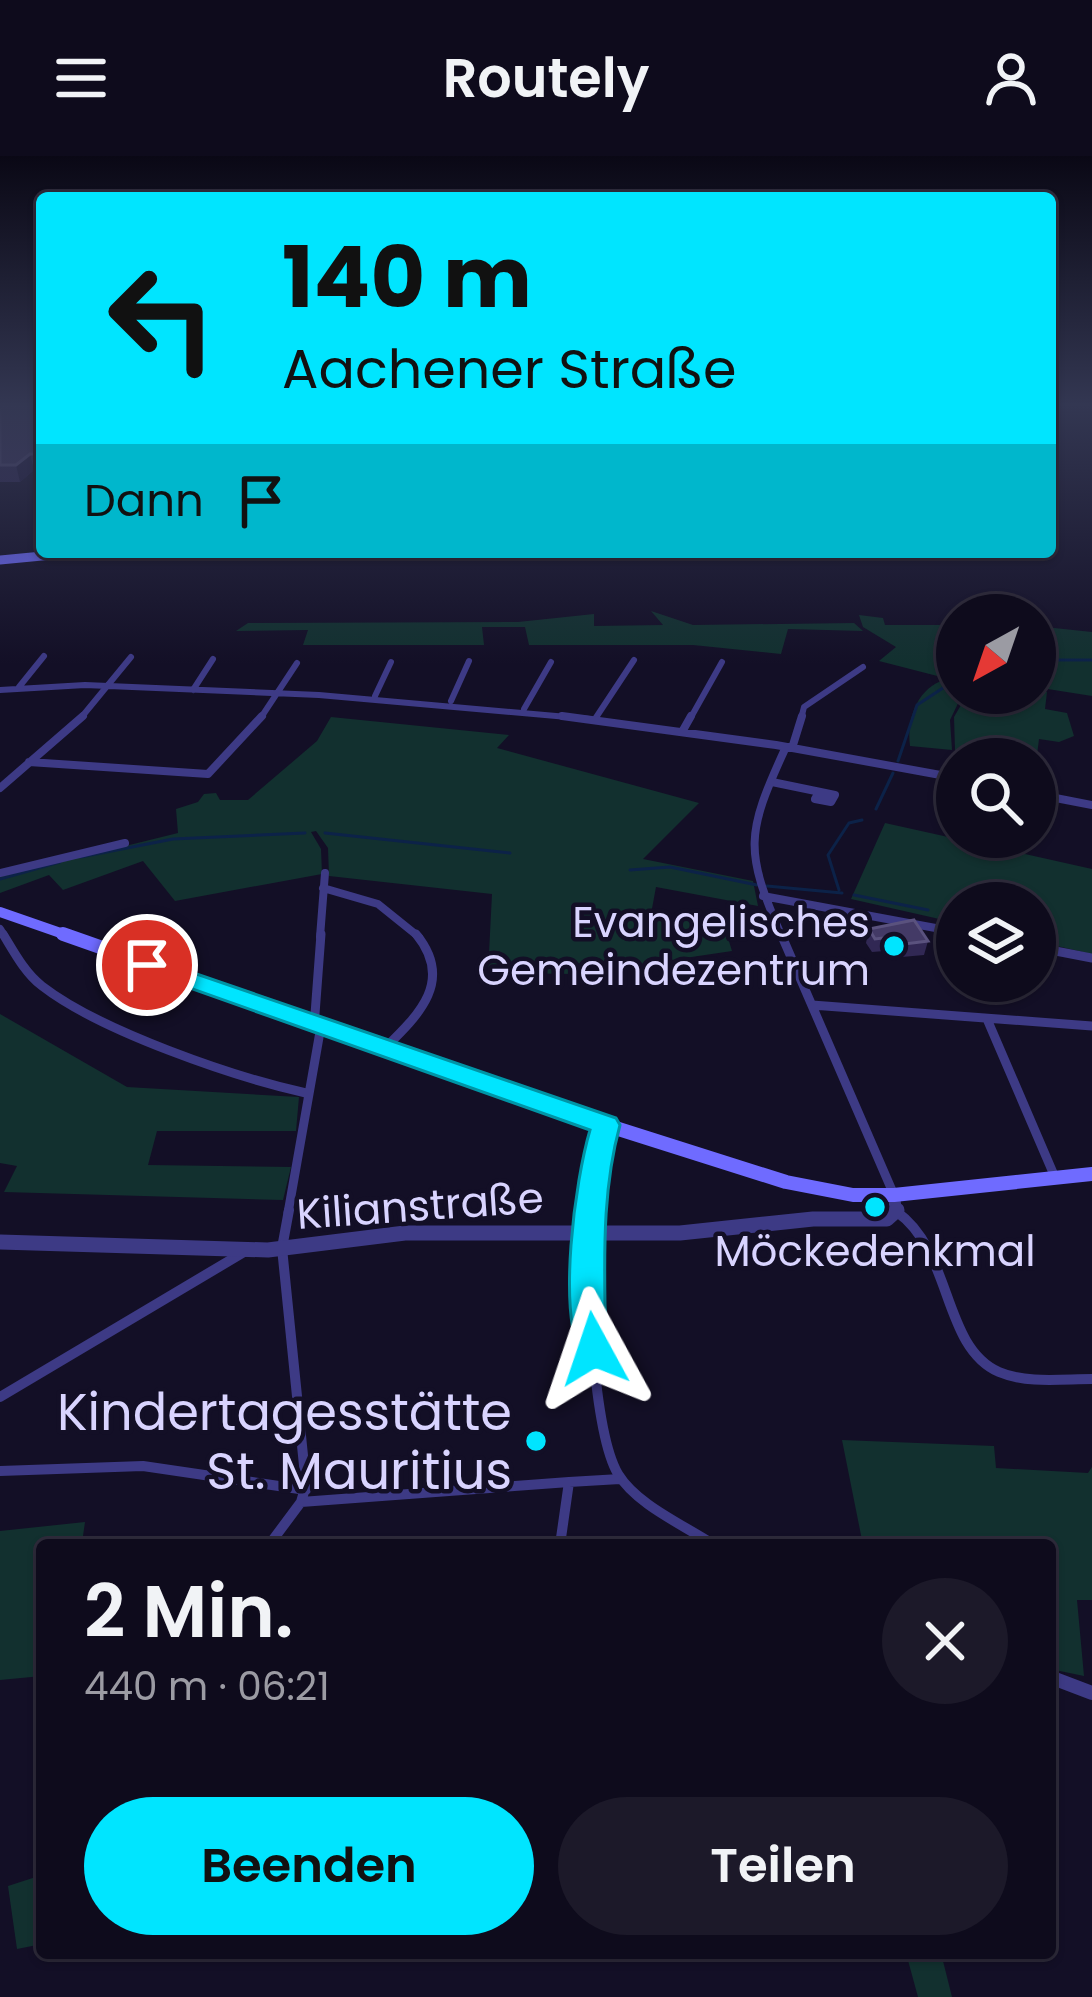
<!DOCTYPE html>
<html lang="de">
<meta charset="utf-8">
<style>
:root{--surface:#0e0b1c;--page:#1c1929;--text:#f1f3f6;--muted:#9b9ba3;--line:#2e2b3b;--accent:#00e5ff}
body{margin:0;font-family:Poppins,sans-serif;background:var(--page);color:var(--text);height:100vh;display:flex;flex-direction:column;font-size:45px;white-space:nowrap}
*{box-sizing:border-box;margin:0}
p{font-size:39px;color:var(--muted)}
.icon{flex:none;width:66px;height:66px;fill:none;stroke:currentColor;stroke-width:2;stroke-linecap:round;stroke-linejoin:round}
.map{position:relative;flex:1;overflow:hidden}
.panel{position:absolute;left:36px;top:1383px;width:1020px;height:420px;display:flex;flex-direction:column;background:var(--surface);border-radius:12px;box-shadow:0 3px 9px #0004,0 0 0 3px var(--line)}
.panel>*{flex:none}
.hud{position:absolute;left:36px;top:36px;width:1020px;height:366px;border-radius:12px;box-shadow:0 3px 9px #0004,0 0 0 3px var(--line);background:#00e5ff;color:#111;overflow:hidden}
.needle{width:78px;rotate:220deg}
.fabs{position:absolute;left:936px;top:438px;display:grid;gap:24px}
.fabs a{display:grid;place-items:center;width:120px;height:120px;border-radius:50%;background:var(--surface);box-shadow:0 3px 9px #0004,0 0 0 3px var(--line);font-size:60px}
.pin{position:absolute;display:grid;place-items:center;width:102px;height:102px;color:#fff;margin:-51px;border:6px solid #fff;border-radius:50%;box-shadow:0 3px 12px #0007}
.me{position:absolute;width:132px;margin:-66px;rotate:355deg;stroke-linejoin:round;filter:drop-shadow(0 0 9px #0008)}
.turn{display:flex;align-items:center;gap:42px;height:252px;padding:0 48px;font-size:54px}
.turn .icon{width:156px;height:156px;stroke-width:2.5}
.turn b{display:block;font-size:84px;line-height:102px}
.then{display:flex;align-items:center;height:114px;padding:0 48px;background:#0003;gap:24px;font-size:45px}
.round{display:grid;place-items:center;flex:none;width:126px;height:126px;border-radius:63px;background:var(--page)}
.overview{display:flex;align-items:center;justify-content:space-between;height:204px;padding:0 48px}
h1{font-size:72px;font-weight:600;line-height:90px}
.cta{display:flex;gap:24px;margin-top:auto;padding:24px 48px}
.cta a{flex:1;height:138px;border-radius:72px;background:var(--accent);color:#111;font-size:48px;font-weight:600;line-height:138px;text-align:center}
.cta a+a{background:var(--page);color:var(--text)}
header{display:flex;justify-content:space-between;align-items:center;height:156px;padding:0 48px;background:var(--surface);font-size:54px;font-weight:600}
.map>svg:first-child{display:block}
</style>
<header><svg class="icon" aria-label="menu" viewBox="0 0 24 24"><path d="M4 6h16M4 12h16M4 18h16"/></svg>Routely<svg class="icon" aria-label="person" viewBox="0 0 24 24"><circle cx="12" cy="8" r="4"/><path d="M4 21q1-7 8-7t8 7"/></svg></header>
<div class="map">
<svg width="1092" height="1841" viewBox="0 0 1092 1841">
<rect width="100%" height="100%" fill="#130f26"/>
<!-- green -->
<path fill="#12302f" d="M651,455l42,14 161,-2 9,8 -75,-2 -7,25 -88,-9h-164l-4,-18h-43l2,18h-181l5,-15 -72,1 12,-8 270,-1 76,-8v12l69,-1z
M859,459l24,3 2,7h72l-1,61 7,7 -13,27 2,30 -42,-4c-4,-30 10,-62 39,-67l-70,-18 17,-14 -33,-20z
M1035,470l57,6v64l-57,-9z
M1035,533l12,3 -2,17 22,4 7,23 -15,6 -20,-3 -2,16 -72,-12 -3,8 -7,-1 -1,-33 14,-24z
M331,561l178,18 -12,13 202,55 -56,56 110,22 5,25 -102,-19 -5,27 117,10 3,8 -43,6 4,13 -155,23 -89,-1 4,-79 -163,-18 -1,-28 -12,-17 -5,1 10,17 1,25 -147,27 -32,-40 -80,29 -14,-15 -49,18v-16l178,-44 -2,-24 22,-7 6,-8 12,-1 4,7h28l69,-59z
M885,667l207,46v85l-57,-13v-38h-78v20l-106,-24z
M0,858l127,73 172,10 -3,34h-139l-9,34 143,2 -8,33 -279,-8 13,-26 -17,-3z
M842,1284l152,6 2,22 92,5 4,-6v133h-15l7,76 -29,-6 -5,-125h-187z
M85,1366l-3,21 77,2h-117v131l-42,4v-149z
M42,1719v69l-25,5 -9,-63z
M906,1797h35l11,44h-34z"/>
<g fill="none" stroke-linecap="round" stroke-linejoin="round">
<!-- stream -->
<path stroke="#0c2248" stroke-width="3" d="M1035,504h57
M953,526l4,-3
M898,605l19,-56 32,-21
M876,653l17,-36
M325,677l185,20
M81,701l92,-18 132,-6
M630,714l40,-3 87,18
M0,723l60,-17
M767,730l75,7
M839,734l-11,-35 21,-32 13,-3
M854,739l74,15"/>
<!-- minor-far4 -->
<path stroke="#3d3a85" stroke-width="6" d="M19,531l25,-31
M0,534l85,-5 234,10 271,24
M193,534l20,-31
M375,540l16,-34
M451,545l18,-40
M524,553l27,-47
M80,563l51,-62
M260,563l37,-56
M595,563l39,-59
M690,563l32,-57
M801,563l3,-12 59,-40"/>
<!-- minor-far3 -->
<path stroke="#3d3a85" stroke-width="8" d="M562,560l214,29 181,33
M682,576l9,-16
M29,606l179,12 54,-58
M772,626l63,13 -4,7 -16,-3 4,-7
M0,632l83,-72
M1035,638l57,11
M957,644l-9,25 9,3
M0,717l125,-30
M323,732l55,16 41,33
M763,740l194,36
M0,773l5,8
M320,781l5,-64
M782,781c-38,-87 -36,-103 3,-188l8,-4 9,-29"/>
<!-- minor-far2 -->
<path stroke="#3d3a85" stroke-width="9" d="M3,778c11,18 22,39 39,52 58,45 192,91 264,107
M781,778l113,261
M1035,791l57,11
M812,849l280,21
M315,858l6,-80
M987,863l67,156
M385,892c35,-34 69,-68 31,-114
M288,1057l33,-187
M588,1057l18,-88"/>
<!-- minor-far1 -->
<path stroke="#3d3a85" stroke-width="10" d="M589,1054c-3,55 3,220 29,264 19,31 66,51 96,71
M897,1056c56,40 45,135 102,160 28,12 64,7 93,7
M0,1241l244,-145
M0,1315l143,-5 163,24
M301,1346l268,-20
M269,1389l32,-43 5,-17 -24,-237 7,-38
M560,1389l9,-63 51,-3"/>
<!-- minor -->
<path stroke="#3d3a85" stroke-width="14" d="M1050,1521l42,16"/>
<!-- tertiary-far1 -->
<path stroke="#3d3a85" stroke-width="12" d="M894,1039l2,18"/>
<!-- tertiary -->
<path stroke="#3d3a85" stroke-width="15" d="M0,1086l268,8 137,-17h275l133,-14h74l10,-9"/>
<!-- secondary-far2 -->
<path stroke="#6f6bff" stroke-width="9" d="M0,404l84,-8"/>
<!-- secondary-far1 -->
<path stroke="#6f6bff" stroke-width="10" d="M0,756l72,25"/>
<!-- secondary -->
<path stroke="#6f6bff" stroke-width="14" d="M63,778l543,191 180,57 67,13h41l198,-21"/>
</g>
<!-- wall -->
<path fill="#312854" d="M0,250h42v64h-8l-14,12h-20z
M869,773l59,12 -4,14 -22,2 -5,-7 -25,2 -6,-9z"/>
<!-- shaded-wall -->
<path fill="#1d163a" d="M30,298l4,16 -14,12 -4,-17z"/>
<!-- building -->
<path fill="#433a66" stroke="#5a527e" stroke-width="3" d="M0,250h42v46l-2,2h-10l-14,11h-16z
M914,764l14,21 -23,3 -5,-8 -25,3 -6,-10z"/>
<!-- sky -->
<linearGradient id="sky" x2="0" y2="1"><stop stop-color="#0a0815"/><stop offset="0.49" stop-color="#333752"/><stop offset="1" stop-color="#333752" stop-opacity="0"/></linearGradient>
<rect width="1092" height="508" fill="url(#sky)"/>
<!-- route -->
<path fill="#00e5ff" stroke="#0095a6" stroke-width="3" d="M147,801l469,161 4,7c-16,58 -16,118 -15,179 0,18 9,38 1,55h-24c-25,-49 -7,-178 8,-229l-451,-160v-11z"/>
<!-- markers -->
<g fill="#00e5ff" stroke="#130f26" stroke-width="4.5">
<circle cx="894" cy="790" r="12"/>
<circle cx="875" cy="1051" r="12"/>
<circle cx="536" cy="1285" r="12"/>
</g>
<g text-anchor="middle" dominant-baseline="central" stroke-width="9" stroke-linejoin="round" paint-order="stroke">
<!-- poi labels -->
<g font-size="42" fill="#d9d4ff" stroke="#130f26" text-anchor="end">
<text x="870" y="766">Evangelisches<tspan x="870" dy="48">Gemeindezentrum</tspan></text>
<text x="875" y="1095" text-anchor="middle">Möckedenkmal</text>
</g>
<!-- street labels -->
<g font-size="42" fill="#d9d4ff" stroke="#130f26">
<text transform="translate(420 1050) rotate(-4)">Kilianstraße</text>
</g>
<!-- near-poi labels -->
<g font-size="51" fill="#d9d4ff" stroke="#130f26" text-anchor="end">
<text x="512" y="1256">Kindertagesstätte<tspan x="512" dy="59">St. Mauritius</tspan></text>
</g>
</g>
</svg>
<div class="fabs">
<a><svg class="needle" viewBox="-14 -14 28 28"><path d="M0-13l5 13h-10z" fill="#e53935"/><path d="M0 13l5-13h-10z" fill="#9b9ba3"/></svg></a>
<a><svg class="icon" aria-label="search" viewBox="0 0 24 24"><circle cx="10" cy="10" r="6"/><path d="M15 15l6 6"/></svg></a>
<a><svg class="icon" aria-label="layers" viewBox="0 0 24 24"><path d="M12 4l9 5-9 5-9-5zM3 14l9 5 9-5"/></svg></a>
</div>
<div class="pin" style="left:147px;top:809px;background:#d93025"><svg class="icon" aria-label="arrive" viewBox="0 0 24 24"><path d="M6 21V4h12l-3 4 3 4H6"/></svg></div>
<svg class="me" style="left:594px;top:1193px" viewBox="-20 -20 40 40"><path d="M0-17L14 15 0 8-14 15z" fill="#00e5ff" stroke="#fff" stroke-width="4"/></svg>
<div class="hud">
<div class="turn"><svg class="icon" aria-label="left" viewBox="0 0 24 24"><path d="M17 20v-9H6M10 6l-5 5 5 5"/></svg><div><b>140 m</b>Aachener Straße</div></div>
<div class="then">Dann<svg class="icon" aria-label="arrive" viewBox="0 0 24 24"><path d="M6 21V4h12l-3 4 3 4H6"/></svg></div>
</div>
<section class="panel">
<div class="overview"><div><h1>2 Min.</h1><p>440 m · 06:21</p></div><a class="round"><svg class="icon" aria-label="close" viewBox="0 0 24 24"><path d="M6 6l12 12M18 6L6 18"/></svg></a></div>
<div class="cta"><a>Beenden</a><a>Teilen</a></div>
</section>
</div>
